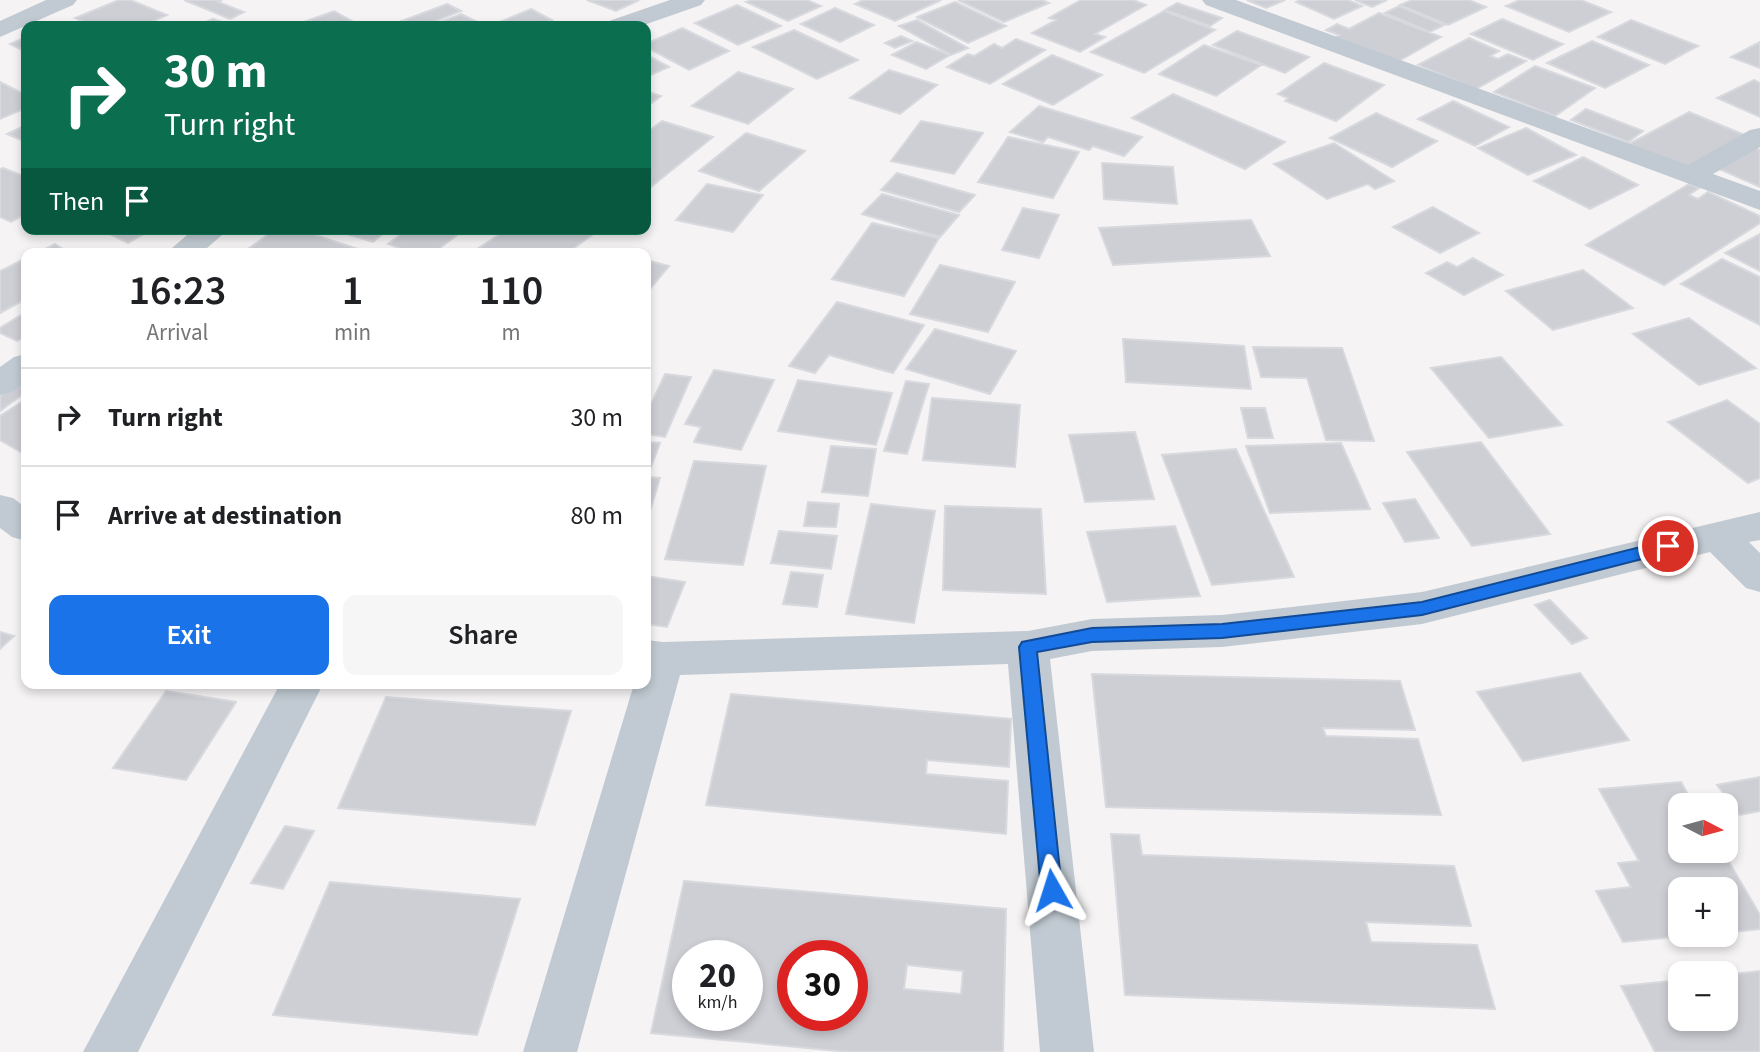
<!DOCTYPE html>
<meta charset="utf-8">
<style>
:root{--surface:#fff;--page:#f6f6f6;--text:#202124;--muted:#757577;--line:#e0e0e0;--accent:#1a73e8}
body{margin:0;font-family:"Source Sans 3",sans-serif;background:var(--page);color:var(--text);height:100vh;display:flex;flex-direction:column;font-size:26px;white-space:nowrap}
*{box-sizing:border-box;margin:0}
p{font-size:23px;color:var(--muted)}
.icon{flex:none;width:38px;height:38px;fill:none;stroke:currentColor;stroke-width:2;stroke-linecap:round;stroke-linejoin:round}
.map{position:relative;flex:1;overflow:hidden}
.drawer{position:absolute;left:21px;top:248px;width:630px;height:441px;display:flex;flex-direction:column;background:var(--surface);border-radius:14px;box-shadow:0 4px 10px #0003}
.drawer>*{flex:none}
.hud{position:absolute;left:21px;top:21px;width:630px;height:214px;border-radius:14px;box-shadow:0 4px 10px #0003;background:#0b6e4f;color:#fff;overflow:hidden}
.needle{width:46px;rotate:96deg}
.tools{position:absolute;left:1668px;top:793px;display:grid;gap:14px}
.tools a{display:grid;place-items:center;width:70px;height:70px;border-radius:14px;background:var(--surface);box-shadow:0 4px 10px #0003;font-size:35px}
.speed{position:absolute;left:672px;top:940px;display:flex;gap:14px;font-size:35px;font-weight:700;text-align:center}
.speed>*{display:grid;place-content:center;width:91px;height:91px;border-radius:50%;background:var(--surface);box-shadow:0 4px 10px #0003;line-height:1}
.speed small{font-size:18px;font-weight:400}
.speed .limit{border:10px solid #d22;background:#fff;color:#111}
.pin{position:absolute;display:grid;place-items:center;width:60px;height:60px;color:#fff;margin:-30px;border:4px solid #fff;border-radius:50%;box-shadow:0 2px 7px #0007}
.me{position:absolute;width:77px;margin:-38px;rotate:354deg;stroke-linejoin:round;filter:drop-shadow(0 0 5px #0008)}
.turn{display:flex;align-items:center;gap:24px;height:147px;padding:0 28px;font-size:32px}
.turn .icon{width:91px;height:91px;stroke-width:2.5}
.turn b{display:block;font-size:49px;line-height:60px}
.then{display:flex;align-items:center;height:66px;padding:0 28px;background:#0003;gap:14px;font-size:26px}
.eta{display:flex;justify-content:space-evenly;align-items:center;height:119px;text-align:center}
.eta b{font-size:42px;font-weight:600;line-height:49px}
.action{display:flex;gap:14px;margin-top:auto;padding:14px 28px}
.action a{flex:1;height:80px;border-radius:14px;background:var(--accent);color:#fff;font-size:28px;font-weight:600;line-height:80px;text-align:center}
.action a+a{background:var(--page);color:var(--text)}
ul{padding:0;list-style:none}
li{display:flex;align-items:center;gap:21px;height:98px;padding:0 28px;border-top:2px solid var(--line)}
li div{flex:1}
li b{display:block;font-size:26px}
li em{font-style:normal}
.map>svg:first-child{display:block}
</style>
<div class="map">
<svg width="1760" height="1052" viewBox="0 0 1760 1052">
<rect width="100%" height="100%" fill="#f5f3f3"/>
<!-- building -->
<path fill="#cdcfd5" stroke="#d7d9de" stroke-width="2" fill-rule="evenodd" d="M119,0h11l37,15 -25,11h-48l-19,-8z
M184,0h38l-4,2 26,10 -14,7z
M587,0h52l-23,11z
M752,0h55l14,6 -33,15 -42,-19z
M863,0h78l-46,21 -40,-17z
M958,0h84l7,3 -45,19z
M1081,0h52l13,5 -51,29 10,3 -25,15 -48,-19 24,-13 -7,-2z
M1247,0h38l-19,8z
M1300,0h48l14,6 -28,13 -38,-17z
M1355,0h32l-15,7z
M1412,0h57l17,7 -38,18 -48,-20z
M1520,0h61l30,12 -42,20 -63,-26z
M955,2l51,24 -38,17 -51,-26z
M1177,3l45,15 -12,8 -45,-16z
M447,4l14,7 -38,15h-12l-9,-5z
M737,5l44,21 -43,19 -43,-22z
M1399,6l45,19 -14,7 -45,-19z
M835,8l39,17 -34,17 -39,-18z
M531,9l21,11 -16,6 -41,-2z
M334,11l18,10 -13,5h-46z
M1164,11l51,19 -71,43 -53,-21z
M1379,13l62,24 -42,24 -65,-24 5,-2 -13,-5 11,-6 12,5z
M461,14l24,12h-55z
M213,19l21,7h-38z
M1502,19l61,25 -30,16 -62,-26z
M917,20l51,28 -17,7 -52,-29z
M1631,20l67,26 -33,18 -67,-27z
M682,28l47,23 -40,19 -43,-23v-3z
M794,30l64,30 -41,19 -64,-32z
M1237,31l72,26 -24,16 -72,-28z
M901,36l11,5 -17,7 -10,-5z
M26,37v15l-16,-8z
M1469,38l30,13 -9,5 8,3 10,-5 18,7 -50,28 -58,-24z
M1016,39l29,11 -55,34 -43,-17 21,-13 6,2 20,-12 8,4z
M1592,41l57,24 -44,23 -58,-25z
M916,42l34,13 -24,14 -34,-14z
M1760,42v26l-29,-11z
M1204,45l57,20 -45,31 -57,-22z
M646,55h1l22,12 -23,10z
M1052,55l50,20 -49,30 -50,-21z
M1324,63l60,22 -48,36 -51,-20 3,-3 -10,-4z
M1535,66l60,22 -40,28 -61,-24z
M889,70l48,15 -37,29 -50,-16z
M738,72l55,17 -45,35 -56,-18z
M1754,80l6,3v34l-43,-19z
M0,82l26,13v13l-26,11z
M646,91l15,5 -15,11z
M1173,94l112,48 -40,27 -113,-51z
M1453,101l56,26 -34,19 -57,-27z
M1039,106l103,31 -18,19 -31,-10 -4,4 -41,-13 -5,5 -33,-10z
M1586,109l57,22 -15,11 -57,-22z
M1689,112l58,24 -59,35 -59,-27z
M1376,113l61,28 -45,26 -62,-29z
M662,121l51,16 -67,54v-58z
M921,121l62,12 -29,41 -63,-13z
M26,125v13l-5,2 -14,-6z
M1526,128l50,27 -48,20 -50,-27z
M746,133l59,18 -46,40 -60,-20z
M1008,137l71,15 -26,46 -75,-16z
M1334,143l60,38 -19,8 -7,-5 -41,15 -53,-35z
M1752,146l8,4v37l-43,-19z
M1583,157l55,28 -48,24 -56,-28z
M1102,163l71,4 4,37 -73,-5z
M3,168l23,9v37l-15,8 -11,-5v-48z
M897,173l78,22 -16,17 -78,-22z
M707,184l56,11 -30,37 -57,-12z
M1689,184l10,4 -10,7 9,4 10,-7 52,24v7l-96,62 -78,-40z
M882,194l77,21 -19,22 -78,-23z
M1433,207l46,26 -39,20 -47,-26z
M1023,208l36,7 -20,43 -37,-8z
M1251,220l19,36 -157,9 -14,-37z
M872,223l67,15 -35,58 -72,-17z
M100,229h52l-24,14z
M276,229h21l76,25h-132z
M330,229h59l-16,13z
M408,229h57l-33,25h-17l-27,-10z
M508,229h92l-34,25h-78l-11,-5z
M1760,234v37l-35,-18z
M55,244l16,10h-35z
M26,258v41l-26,14v-42z
M1473,258l30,17 -39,20 -38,-22 21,-11 10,5z
M1722,259l38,18v48l-79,-41z
M646,260l23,6 -23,28z
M940,265l75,17 -27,50 -78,-18z
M1583,270l50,38 -80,22 -47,-39z
M837,302l87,23 -31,48 -64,-18 -14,18 -26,-7z
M26,312v24l-9,5 -17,-8v-5z
M1689,318l67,50 -57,17 -66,-51z
M935,329l81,22 -26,43 -84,-25z
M1123,339l121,7 7,43 -125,-7z
M1253,347l89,1 32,93 -48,-1 -19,-62 -46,-1z
M1501,357l61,68 -73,13 -58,-70z
M714,370l60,10 -33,70 -47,-8 7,-15 -16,-3z
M665,374l26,3 -26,60 -19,-3v-19z
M26,378v14l-26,19v-15z
M798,380l94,13 -16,52 -98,-14z
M906,381l23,3 -22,70 -23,-3z
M932,398l88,7 -5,62 -92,-7z
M26,399v56l-26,-15v-24z
M1727,400l33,24v54l-12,5 -80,-61z
M1241,408h24l8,30h-25z
M1135,432l19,67 -69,3 -16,-67z
M646,442l14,1 -9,24 -5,-1z
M1481,442l69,92 -78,12 -65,-94z
M1341,443l29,66 -100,4 -24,-67z
M831,446l45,3 -8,47 -46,-4z
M1236,449l58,128 -82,8 -50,-130z
M694,461l72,5 -23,99 -78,-6z
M646,477l14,1 -14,46z
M1415,499l24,39 -34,4 -22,-39z
M808,502l31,2 -3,23 -32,-1z
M871,504l64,7 -21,112 -68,-9z
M945,506l96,3 5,85 -103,-4z
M1175,526l25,70 -93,6 -20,-70z
M779,531l58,5 -6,33 -60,-6z
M791,572l32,3 -6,32 -34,-3z
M646,576l39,6 -18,45 -21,-3z
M1550,600l37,38 -15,6 -37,-39z
M0,632l14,4 -14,13z
M1580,673l49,67 -106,21 -46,-69z
M1092,674l308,7 15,49 -92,-2 3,8 92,3 23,76 -335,-8z
M166,691l70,11 -50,78 -73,-12z
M731,694l280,25 -2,48 -82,-7 -1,14 82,7 -2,53 -300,-29z
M386,697l185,14 -36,114 -197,-17z
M1760,777v34l-20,4 -23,-30z
M1681,782l13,23h-14v45h42l38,65v14l-34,4v-44h-46v45h24l-81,8 -27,-51 35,-4 -13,-24 21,-2 -40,-72z
M285,826l29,5 -31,58 -32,-6z
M1111,834l28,1 3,20 312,11 17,60 -105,-4 5,20 106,3 18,64 -370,-14z
M684,881l322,28 -3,143h-154l-198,-19zM688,956h59v59h-59zM793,956h59v59h-59zM907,965l56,6 -2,23 -57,-5z
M330,882l190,17 -43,136 -204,-20z
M1760,971v81h-105l-34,-66 59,-6v38h46v-43z"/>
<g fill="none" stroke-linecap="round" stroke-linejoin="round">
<!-- minor -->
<path fill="#c1cad2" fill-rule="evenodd" d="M46,0h31l-4,5 -73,32v-16z
M670,0h35l-4,5 -60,21h-35l3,-5z
M1202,0h34l452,165 62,-35 10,-2v19l-47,27 47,17v19l-554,-205z
M194,229h35l-29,25h-35z
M26,354v27l-14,11 -12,3v-28l14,-10z
M0,495l13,3 13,10v33l-14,-4 -12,-9z
M1760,512v28l-11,2 11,11v39l-14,-4 -36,-36 -288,72 -200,23 -130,4 -42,8 44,393h-54l-32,-388 -328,11 -103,377h-54l111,-368h12v-44l17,2 365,-11 64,-12 130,-4 200,-23z
M280,684h43l-185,368h-55z"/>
</g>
<!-- route -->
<path fill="#1a73e8" stroke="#114b97" stroke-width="2" d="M1668,540l9,6 -3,5 -252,64 -200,23 -130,4 -55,10 25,238 -3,6 -7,3 -8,-3 -3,-6 -22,-243 3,-5 70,-14 130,-4 200,-22z"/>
</svg>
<div class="tools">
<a><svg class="needle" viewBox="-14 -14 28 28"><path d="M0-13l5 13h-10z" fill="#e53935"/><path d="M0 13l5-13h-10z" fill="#757577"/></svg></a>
<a>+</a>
<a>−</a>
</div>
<div class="speed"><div>20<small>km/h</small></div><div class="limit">30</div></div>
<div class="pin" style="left:1668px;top:546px;background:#d93025"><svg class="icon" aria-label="arrive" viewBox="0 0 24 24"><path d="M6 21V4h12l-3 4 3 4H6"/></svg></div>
<svg class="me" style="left:1052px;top:890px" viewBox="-20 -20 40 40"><path d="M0-17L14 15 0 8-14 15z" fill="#1a73e8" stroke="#fff" stroke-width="4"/></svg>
<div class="hud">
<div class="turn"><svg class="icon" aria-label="right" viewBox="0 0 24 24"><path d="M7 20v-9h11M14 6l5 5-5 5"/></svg><div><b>30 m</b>Turn right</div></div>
<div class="then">Then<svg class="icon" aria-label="arrive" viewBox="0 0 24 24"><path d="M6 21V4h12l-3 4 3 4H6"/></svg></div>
</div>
<section class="drawer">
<div class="eta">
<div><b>16:23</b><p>Arrival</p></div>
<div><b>1</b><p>min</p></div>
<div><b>110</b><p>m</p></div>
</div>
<ul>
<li><svg class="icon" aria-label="right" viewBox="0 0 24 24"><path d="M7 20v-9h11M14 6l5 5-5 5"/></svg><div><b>Turn right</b></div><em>30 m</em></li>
<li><svg class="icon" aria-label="arrive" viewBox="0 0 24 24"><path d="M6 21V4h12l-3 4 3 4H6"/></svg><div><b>Arrive at destination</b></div><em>80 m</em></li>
</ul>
<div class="action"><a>Exit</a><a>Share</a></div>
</section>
</div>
